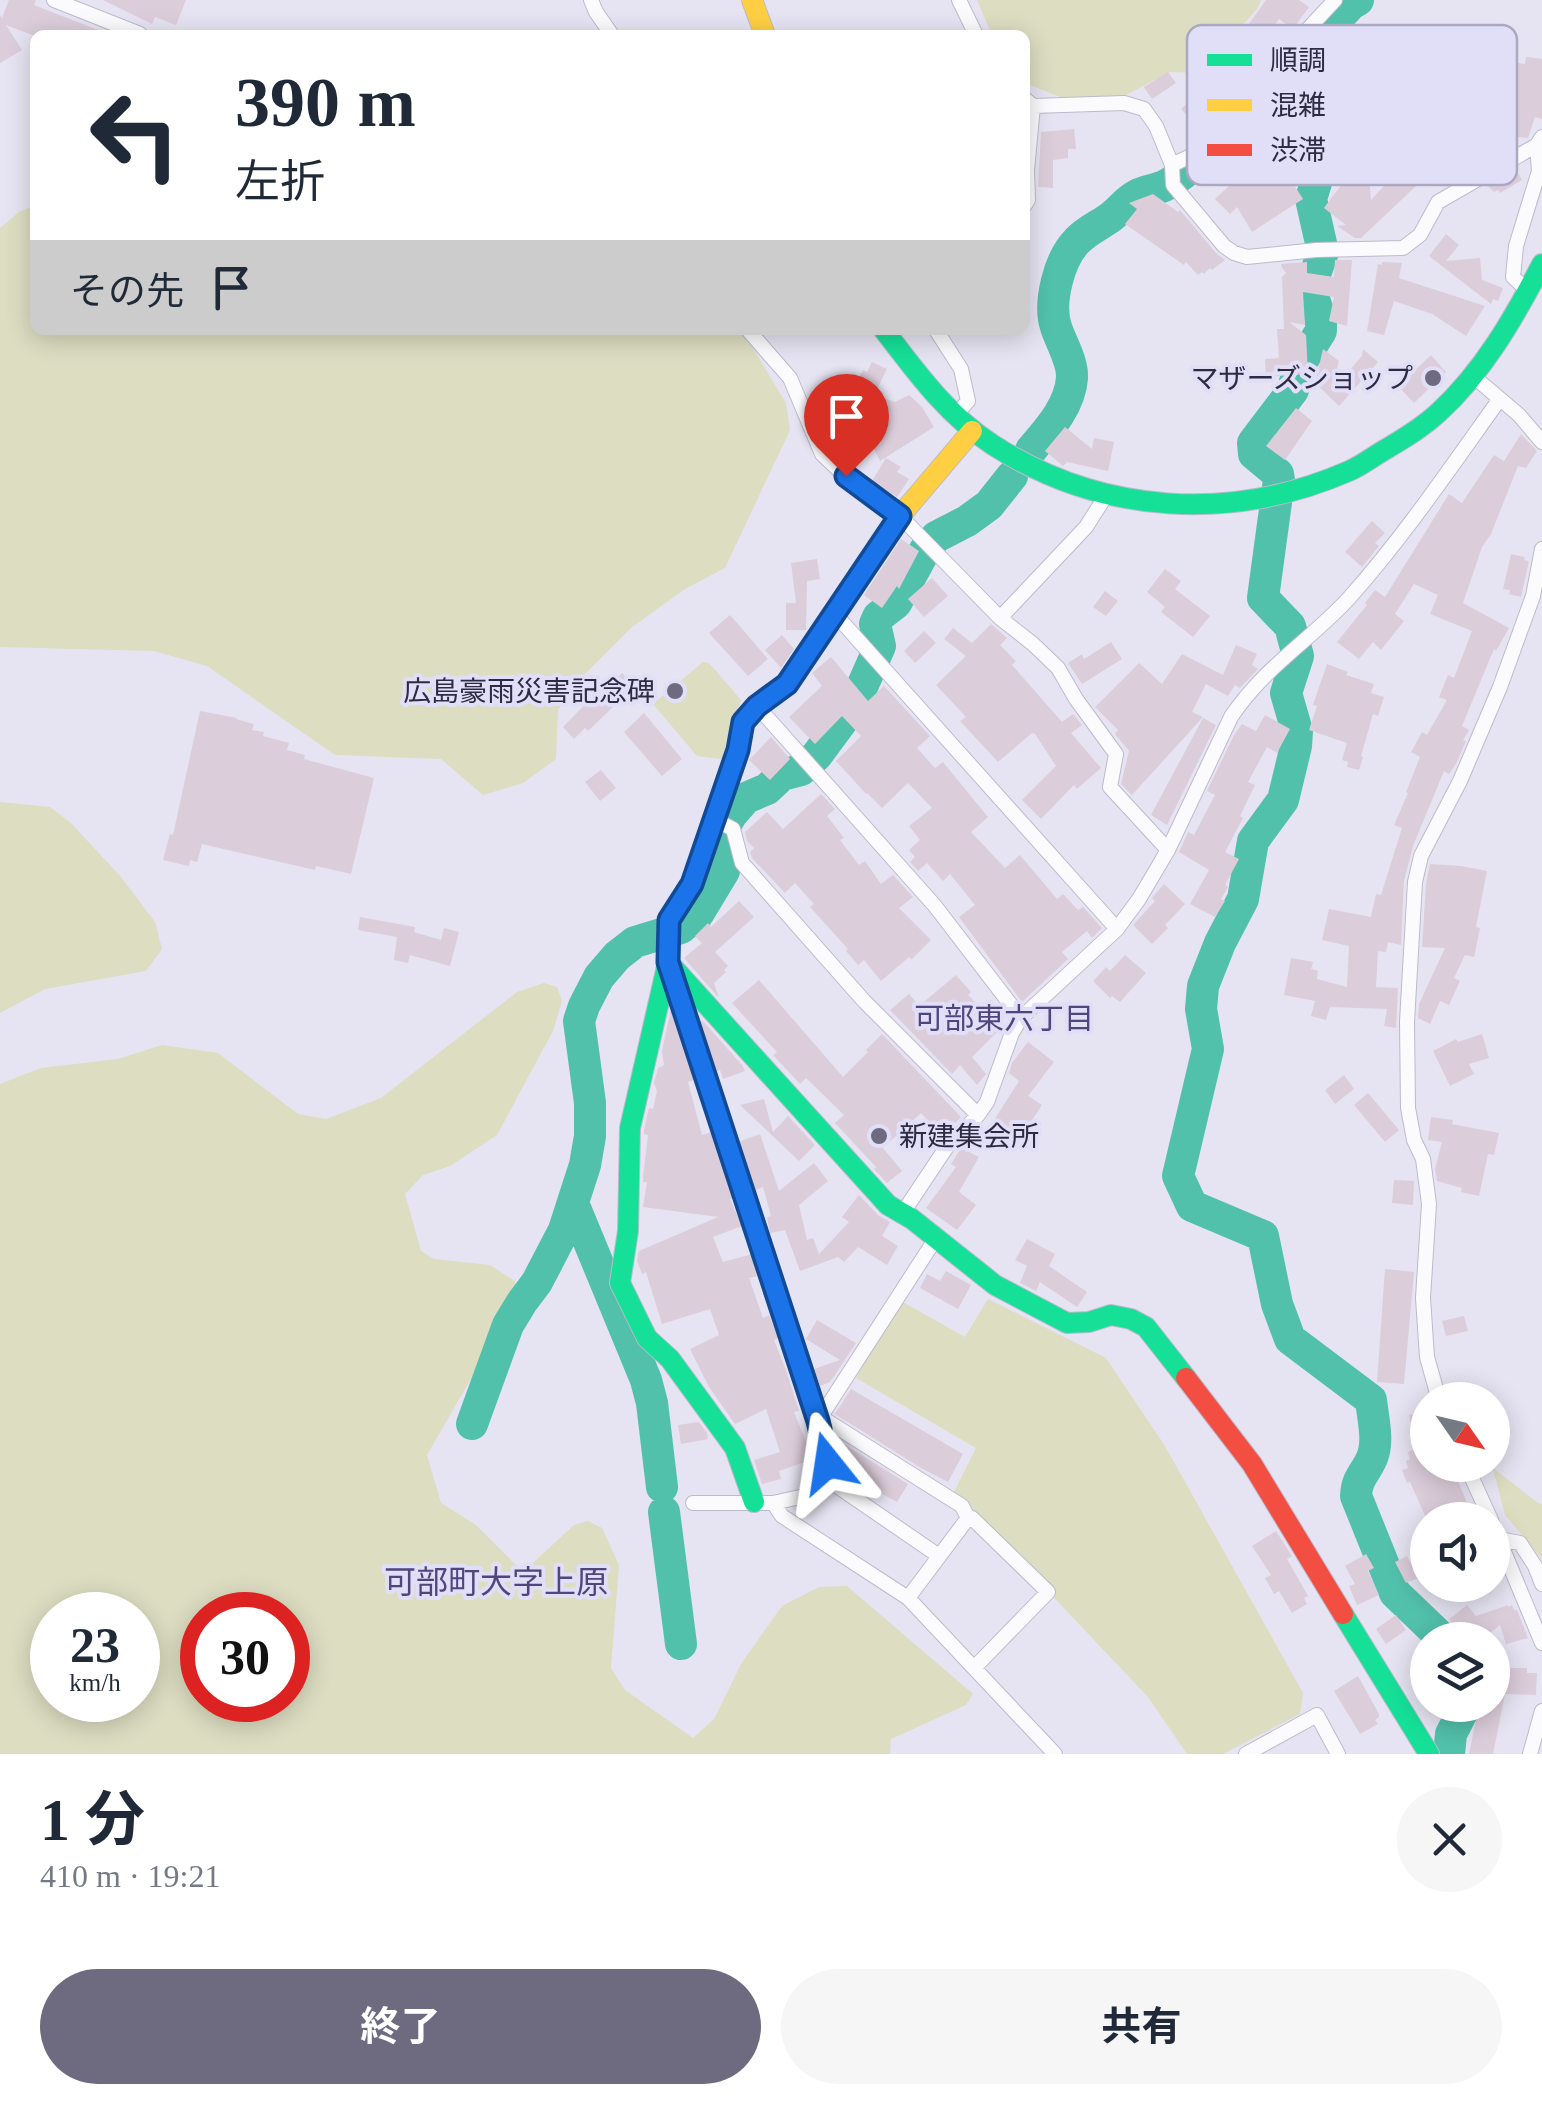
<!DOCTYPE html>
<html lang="ja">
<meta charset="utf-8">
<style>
:root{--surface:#fff;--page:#f6f6f7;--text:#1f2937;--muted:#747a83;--accent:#6e6b80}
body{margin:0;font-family:"Times New Roman","Noto Sans JP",serif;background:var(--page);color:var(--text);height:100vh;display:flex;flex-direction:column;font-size:38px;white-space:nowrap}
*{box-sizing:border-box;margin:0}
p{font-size:32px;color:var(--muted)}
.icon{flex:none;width:55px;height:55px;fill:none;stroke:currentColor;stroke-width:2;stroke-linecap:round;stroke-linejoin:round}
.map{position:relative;height:1754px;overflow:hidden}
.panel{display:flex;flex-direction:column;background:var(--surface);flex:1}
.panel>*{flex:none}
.guide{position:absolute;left:30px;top:30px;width:1000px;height:305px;border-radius:15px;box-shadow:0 5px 25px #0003;background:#fff;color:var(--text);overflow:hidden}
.needle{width:65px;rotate:124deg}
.buttons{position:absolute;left:1410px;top:1382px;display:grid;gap:20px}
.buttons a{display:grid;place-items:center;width:100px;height:100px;border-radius:50%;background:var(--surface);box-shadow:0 5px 25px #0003;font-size:50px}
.speed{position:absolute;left:30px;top:1592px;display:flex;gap:20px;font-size:50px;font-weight:700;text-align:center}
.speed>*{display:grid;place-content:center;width:130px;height:130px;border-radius:50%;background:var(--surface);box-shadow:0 5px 25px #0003;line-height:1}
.speed small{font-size:25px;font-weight:400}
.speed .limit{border:15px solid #d22;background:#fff;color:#111}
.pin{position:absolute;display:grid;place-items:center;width:85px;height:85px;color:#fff;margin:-102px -42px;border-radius:50% 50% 50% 0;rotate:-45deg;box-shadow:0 0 10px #0007}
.pin .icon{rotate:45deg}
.me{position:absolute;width:110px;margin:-55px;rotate:345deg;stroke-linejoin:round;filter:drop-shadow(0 0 8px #0008)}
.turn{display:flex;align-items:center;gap:35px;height:210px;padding:0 40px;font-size:45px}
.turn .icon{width:130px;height:130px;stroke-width:2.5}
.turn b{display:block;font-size:70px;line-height:85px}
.then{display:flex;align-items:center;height:95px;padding:0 40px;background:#0003;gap:20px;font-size:38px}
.round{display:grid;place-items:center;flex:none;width:105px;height:105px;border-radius:52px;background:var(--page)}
.headline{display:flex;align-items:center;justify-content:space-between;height:170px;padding:0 40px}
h1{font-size:60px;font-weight:700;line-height:75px}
.button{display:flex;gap:20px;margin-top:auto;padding:20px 40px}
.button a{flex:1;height:115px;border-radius:60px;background:var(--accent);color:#fff;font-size:40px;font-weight:700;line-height:115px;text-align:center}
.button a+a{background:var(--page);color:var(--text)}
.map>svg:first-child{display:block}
</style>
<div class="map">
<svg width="1542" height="1754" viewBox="0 0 1542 1754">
<rect width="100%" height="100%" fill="#e6e4f2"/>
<!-- green -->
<path fill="#dcddc1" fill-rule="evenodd" d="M977,0h284l-4,9 -57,64 -30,-1 -48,25 -57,2 -40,-16v-48h-33z
M35,205v125h707l44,73 4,27 -65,138 -40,21 -53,38 -51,51 -23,32 -2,49 -33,24 -40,12 -42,-36 -106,-4 -128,-89 -53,-15 -154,-4v-419l19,-16z
M703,662l6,1 32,37 -17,52 5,3 -8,4 -24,-3 -44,-52z
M0,802l50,5 21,16 50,54 34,45 7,27 -16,22 -101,18 -45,24z
M544,983l13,4 5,14 -9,30 -56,104 -47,31 -27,9 -18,19 16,57 13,8 56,6 25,16 3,16 -91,158 14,48 35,22 47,47 51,-47 14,-4 14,7 17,37 -8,103 14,22 68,48 21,-19 27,-55 41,-58 37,-19 28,-1 126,108 -7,11 -75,34 -1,15h-890v-670l41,-16 77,-9 44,-14 56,8 80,61 28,5 55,-21 136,-106zM138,1615v85h-86v-85zM288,1615v85h-86v-85z
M988,1299l118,59 59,88 138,247 -3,21 -77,40h-36l-39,-57 -194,-205 22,-44 -120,-70 43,-78 66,37z
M1493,1468l45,35 4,1v55l-37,-44z"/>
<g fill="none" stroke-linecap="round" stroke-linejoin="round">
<!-- river -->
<path stroke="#52c1ab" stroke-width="32" d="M1358,0l-7,4 -39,42 -6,17 22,80 -17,56 12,53 -13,36 11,31v12l-22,35 -6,24 -40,53 1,11 24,20 1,6 -16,118 27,28 8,30 -12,37 11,38 -1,15 -13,54 -30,41 -10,58 -23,44 -17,43 -2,23 7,40 -30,127 14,30 71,30 14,68 13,35 81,61c2,19 8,41 1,58 -7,16 -15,19 -16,38l39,97 49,47
M1031,450c18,-21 39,-44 41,-72 1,-17 -11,-35 -16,-51 -8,-24 3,-68 21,-86 8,-9 21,-15 31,-22 11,-7 17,-18 29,-24 9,-5 20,-5 29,-10 20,-11 36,-29 57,-38 37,-18 63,2 97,-37
M573,1203l73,177 6,23 10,84
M472,1424l36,-99 14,-23 15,-20 27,-52 21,-65 5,-29v-33l-11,-82 5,-15 15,-29 18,-21 18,-14 46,-14 17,-14 26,-43 1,-7 -4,-32 11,-18 14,-16 21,-9 15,-14 19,-5 16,-15 37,-50 26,-59 -5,-22 3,-7 18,-14 29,-53 11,-13 31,-16 22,-16 23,-29
M664,1512l17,132
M1449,1754l2,-20 15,-29"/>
</g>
<!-- building -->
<path fill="#dccdda" d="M9,0h27l-2,5 77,30h-79l-26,-10 16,25 -22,13v-48l2,3z
M103,0h83l-10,25 -21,-8 -3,7z
M1266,0h33l10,7 -16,22 -14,-10 -18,25 19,13 -19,33 -11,-8 -26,27 -2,-1 -6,4 -16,17 -19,-20 58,-57 -5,-7z
M1526,57l16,2v60l-7,-2 -7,21 -9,-1 -14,14 -32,19 -3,-3 11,-22 -43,32 -13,-17 23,-17 -12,-12 8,-8 -5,-6 14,-13 5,5 25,-23 21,22 3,-12 6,2 5,-35 7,1z
M1168,72l8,11 -24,16 -8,-12z
M1360,122l3,15 3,-1 5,64 21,-23 5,4 6,-7 13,12 -55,52h-6l-18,-12 9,-1 -22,-17 21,-28 -2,-23h6l-7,-31z
M1074,129l2,20h-8v9l-15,2v28l-15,-1 3,-55z
M1272,150l31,49 -51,33 -15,-25 -7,7 -15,-15 13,-12 35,-21 -4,-8z
M1516,169l6,11 -22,13 -2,-3 -4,2 -6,-6z
M1153,194l25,18 2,-2 36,43 9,7 -13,10 -2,-2 -6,6 -2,-2 -4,3 -12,-13 -2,3 -59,-41 12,-15 -8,-6z
M1446,234l13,11 -13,16 34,-3 2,22 21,8 -5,13 -5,-2 -2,5 -62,-48z
M1335,260h17l-5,66 -18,-5 5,-24 -31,-5 2,33 -16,-3 17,13 2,39 -42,3 -1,-18 14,-1 -2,-29h7l-2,-52 4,-4 -4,-5 -1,-4 26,-2v11l27,4z
M1382,262l20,1 -3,15 86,28 -19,30 -34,-22 -38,-13 -10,34 -17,-4 11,-67 4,1z
M1323,349l16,12 -7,29 30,-34 1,-7 15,13 -39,44 -24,-23z
M1431,355l15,17 -32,31 -16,-17z
M872,362l15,7 -13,26 21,7 14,-7 13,12 12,20 -54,34 -33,-63 4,-10 3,1 9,-19 4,2z
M1296,408l16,13 -27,39 -19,-14z
M1065,427l27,22 2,-11 20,4 -6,29 -41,-9 -4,4 -18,-15z
M1521,434l16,17 -11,17 -8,-2 -27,68 -9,13 -19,56 46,25 -13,23 -2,-2 -32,77 7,4 -6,10 3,1 -9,21 -8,12 -5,-3 -31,75 -9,35 -3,64 -13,-3 -2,10 -8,-1 -2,36 22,1 -2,40 -12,-2 3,-17 -57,-2 -4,13 -15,-4 4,-15 -31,-6 7,-37 22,4 -2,7 7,2 -1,8 30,8 2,-41 -27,-6 7,-31 42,8 5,-23 5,1 21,-67 -8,-3 14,-32 -2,-1 14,-35 -9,-5 11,-20 5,3 20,-35 -8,-3 9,-22 6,3 18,-47 -42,-17 8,-19 -24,-11 -19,30 9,7 -23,29 -8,-8 -14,17 -22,-17 30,-37 -2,-2 10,-13 10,7 64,-103 13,9 32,-48 10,6z
M886,458l15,9 -4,5 12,7 -12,18 -25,-16z
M1372,521l13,12 -10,10 4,3 -17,21 -17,-15z
M901,539l18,12 -20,38 -2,-3 -15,22 -18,-13z
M1511,554l14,3 -1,3 5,1 -8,36 -12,-3 1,-4 -7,-1z
M817,559l3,20 -13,2 -1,49h-20v-27h10l-5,-40z
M1165,569l16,12 -6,8 35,27 -17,21 -32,-25 4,-5 -18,-15z
M932,578l16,18 -24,21 -16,-18z
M1105,591l13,10 -12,15 -13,-9z
M730,615l38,44 -20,17 -39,-43z
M991,624l16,14 -7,7 16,16 -4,4 50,57 11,-8 9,11 -11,8 30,35 -24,21 -3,-4 -33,34 -19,-19 34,-34 -21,-32 -3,-1 -34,29 -38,-41 6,-4 -30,-32 30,-29 -22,-17 9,-11 19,15z
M924,631l12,12 -21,20 -11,-12z
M782,635l12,14 -13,19 -16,-18z
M1111,642l11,17 -40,25 -14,-21 14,-9 2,5z
M1236,645l21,9 -5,11 6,4 -18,19 -5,-3 -7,11 -22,-12 -14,28 11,5 -71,78 -11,-11 8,-33 -14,-17 3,-4 -23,-23 44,-44 23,21 20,-30 41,21z
M831,657l37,44 16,-15 46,50 -13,12 18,20 8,-6 45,55 -17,15 34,36 15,-13 37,44 6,-5 15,16 5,-3 19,21 -10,10 -5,-7 -25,21 6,7 -46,43 -63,-85 16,-12 -25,-31 -7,7 -16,-18 -9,8 -8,-9 5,-5 -6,-7 11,-10 -11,-14 23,-18 -24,-25 -26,25 -15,-15 -1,1 -30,-33 25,-25 -19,-20 -27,28 -26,-27 33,-31 -10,-13z
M1327,664l21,8 -2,3 28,9 -3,9 13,4 -6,19 -5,-2 -12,42 2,1 -4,13 -12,-3 1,-5 -6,-2 5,-17 -38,-13 8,-24 -4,-1z
M622,673l13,13 -47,45 -3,-3 -11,11 -11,-12 29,-30 3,3z
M200,711l37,7 -1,1 18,5 -2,6 12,2 -1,4 26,7 -2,7 18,5 -1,4 70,19 -23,96 -35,-8 -1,4 -113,-26 -5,18 -7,-2 -1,6 -26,-6 7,-26 3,1z
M644,713l38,46 -20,17 -38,-44z
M1265,715l25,14 -13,24 -10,-6 -19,35 7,3 -15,31 3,2 -18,34 14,7 -14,26 3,2 -7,12 4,2 -10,16 -25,-13 19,-34 -30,-18 9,-20 6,3 21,-40 -8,-4 27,-56 8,-11 14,7z
M1203,718l13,7 -49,100 -16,-10z
M771,737l19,22 -20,21 -21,-20z
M601,770l15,18 -16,13 -15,-19z
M821,794l14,15 -8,7 17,22 -4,2 19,25 6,-4 16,23 12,-9 20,22 -14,11 32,32 -19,19 -3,-2 -28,24 -17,-21 -6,5 -12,-14 2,-2 -38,-42 4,-3 -19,-21 -10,10 -33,-35 -2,-6 4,-4 -7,-7 -2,-9 22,-20 16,17z
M1430,864l31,2 26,5 -11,56 4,1 -6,29 -9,-2 -11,23 6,3 -11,24 -9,-4 -10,23 -12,-6 1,-14 26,-56 -23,-1 4,-63z
M1164,884l21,20 -20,21 3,3 -16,16 -19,-19 22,-24 -3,-3z
M739,901l15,16 -39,35 13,14 -4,4 2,2 -12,11 5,15 -35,-40 18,-15 -7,-7 13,-13 3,4z
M360,917l55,10 -1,5 27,8 3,-12 15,4 -9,34 -40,-11 -2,8 -14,-3 3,-23 -39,-7z
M1125,955l21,18 -26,29 -8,-6 -2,2 -17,-17 13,-14 4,4z
M956,975l15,17 -3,3 33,33 -29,29 14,17 -9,11 -17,-20 -8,9 -62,-64 19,-16 10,12z
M759,980l84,97 25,-25 -2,-2 16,-16 79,83 -18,19 -22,-23 -38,35 19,23 -15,12 -13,-14 2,-2 -41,-44 9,-8 -38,-37 -6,6 -27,-29 4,-3 -45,-49z
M671,1009l23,71 -6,2 14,53 10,-3 21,66 -3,1 12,27 -29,11 10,25 29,-8 7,22 -10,2 14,40 6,-3 9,23 -4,2 12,30 13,41 -5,1 19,47 -34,12 2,8 -19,5 -8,-24 26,-8 -14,-43 -31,15 -26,-37 -19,-38 29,-14 -9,-26 -48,15 -16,-52 -4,2 -5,-13 2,-10 79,-34 -75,-10 4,-25h-4v-5l5,-42 -4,-1v-4l5,-22 4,1 4,-18 -3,-8 4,-15 6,-3 -2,-14z
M703,1021l39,44 3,6 -22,8 -3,-9 -6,2 -16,-50z
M1482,1034l7,24 -20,6 5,10 -24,12 -17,-35 23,-12 2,3z
M1028,1042l26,20 -26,34 14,9 -24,37 -27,-17 28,-44 -10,-8 3,-10z
M1344,1075l10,14 -19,15 -10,-14z
M1368,1093l31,37 -14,12 -31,-37z
M764,1099l9,33 15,-16 27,29 -16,16 -59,-56z
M1431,1117l22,3 -1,4 47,9 -5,22 -6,-1 -9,42 -18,-4 1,-4 -25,-7 -2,-12 7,-27 -14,-2z
M760,1134l19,57 35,-28 14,18 -29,24 8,35 6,-2 6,16 30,-32 -7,-5 17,-22 19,20 12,7 -8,14 16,10 -11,19 -29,-18 -14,15 -6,-5 -38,14 -15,-41 -15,3 -3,-16 4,-1 -8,-29 -10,4 -15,-49z
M961,1148l18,9 -20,35 17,13 -19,25 -31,-22 30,-41 -5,-3z
M1394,1180l20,1 -1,24 -21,-2z
M1027,1239l28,15 -6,12 38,26 -10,15 -37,-25 -4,9 -16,-8 7,-17 -12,-6z
M1385,1269l29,3 -10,112 -27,-2z
M946,1271l25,14 -13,24 -38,-21 7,-14 13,7z
M1464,1316l4,15 -22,5 -4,-15z
M817,1320l39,23 -26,39 -10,4 -6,-17 26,-9 -34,-21z
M851,1389l112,65 -15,28 -27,-14 -86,-54z
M1428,1411v54h23l17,40 4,-2 7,17h-52l-17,-38 -3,1 -5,-13 6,-2 -2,-7 4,-2 -2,-7 9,-4 -8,-33z
M699,1422l8,11 1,6 -27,5 -3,-19z
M842,1443l66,41 -11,18 -42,-23 4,-6 -21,-12 -1,-8 3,-1 -1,-4z
M1276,1531l16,25 -5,3 21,37 -4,2 3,6 -15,9 -13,-22 -5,3 -9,-16 6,-3 -19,-29z
M1366,1554l8,14 -6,3 11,24 -22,10 -8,-19 6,-2 -10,-18z
M1407,1556l5,9 16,-8v17l-22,9 -11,-21z
M1467,1605l9,11 32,-11v2l4,-2 2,5h3l11,28 -22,6 -6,-19 -19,15h-16l-16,-21z
M1396,1615l10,15 -20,14 -10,-15z
M1507,1668h20v5h10l-1,22 -31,-1 -12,60h-24l10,-49h13v-32l15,-1z
M1358,1676l21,38v3l-4,3 3,4 -18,10 -26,-43z"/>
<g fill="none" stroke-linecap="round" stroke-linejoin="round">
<!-- street casing -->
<g stroke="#bcbacc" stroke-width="16">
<path id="street" d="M54,0l86,34
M591,0l5,12 16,23
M959,0l17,35
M1025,99l8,7 91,-3 20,6 12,17 16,39 1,20 51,61 10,7 13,4 69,-7 87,-2 17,-13 18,-33 99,-57 5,-8
M1172,165l62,-30 26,-22 48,-84 27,-29
M1025,205l3,-5 -1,-30 6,-64
M1528,291l-15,-14 3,-31 23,-75 -2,-26
M748,330l42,48 32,76 23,22 55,40 100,102 33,26 25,24 18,31 40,55 -6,33 58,63
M936,330l25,39 7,32 -13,15
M1473,376l46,39 23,27
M834,613l283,316
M1000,618l86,-91 19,-30
M757,706l178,200 86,112
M714,819l19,10 9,34 122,138 114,114
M669,968l149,453 10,42 -4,14 -15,18 -36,8h-80
M906,1214v-6l40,-60 32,-33 9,-13 25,-69 9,-15 96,-89 22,-30 29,-49 63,-133c34,-51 80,-77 119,-120 55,-62 101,-130 149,-197
M936,1238l-118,183h9l135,85 6,12
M1439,1400l-12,-43 -4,-59 6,-94 -6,-45 -9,-19 -6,-32 -1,-86 8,-140 6,-26 39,-75 40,-94 33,-91 9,-47
M1466,1465l25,55
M824,1477l115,79
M773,1503l9,13 126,82 147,156
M1492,1523l50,120
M1499,1539l21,4 15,23 7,18
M908,1598l60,-80h4l76,74 -73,75
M1246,1754l71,-39 21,39
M1530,1754l12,-43"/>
</g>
<!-- fast casing -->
<g stroke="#bcbacc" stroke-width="22">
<path id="fast" d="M884,330c32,42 64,86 109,115 109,70 239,77 356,26 14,-6 26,-16 39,-23 18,-11 35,-21 50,-35 45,-41 76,-95 104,-149
M706,844l-14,40 -23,36 -1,42 -38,166 -2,103 -8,52 27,55 23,21 65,89 19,54
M668,962l220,243 24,14 83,66 72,38 22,-1 22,-7 20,4 15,8 40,51
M1343,1614l86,140"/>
</g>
<!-- slow casing -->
<g stroke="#bcbacc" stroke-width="22">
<path id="slow" d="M752,0l13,35
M706,844l32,-95 5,-28 14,-15 30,-22 113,-168 72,-85"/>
</g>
<!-- jam casing -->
<g stroke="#bcbacc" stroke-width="22">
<path id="jam" d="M1186,1378l66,86 91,150"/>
</g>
<!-- street -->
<use href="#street" stroke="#fbfbfd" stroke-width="14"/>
<!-- fast -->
<use href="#fast" stroke="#16e098" stroke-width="20"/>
<!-- slow -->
<use href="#slow" stroke="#ffcf43" stroke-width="20"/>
<!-- jam -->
<use href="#jam" stroke="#f24e42" stroke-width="20"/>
</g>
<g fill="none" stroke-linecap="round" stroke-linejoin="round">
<!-- route casing -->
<g stroke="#114b97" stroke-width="25">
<path id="route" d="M828,1463l-10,-42 -150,-459 1,-42 23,-36 46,-134 5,-28 14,-16 30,-22 113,-168 -54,-40"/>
</g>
<!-- route -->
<use href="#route" stroke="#1a73e8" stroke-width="18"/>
</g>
<!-- markers -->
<g fill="#6e6b80" stroke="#e1def8" stroke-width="4">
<circle cx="1433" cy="378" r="10"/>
<circle cx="675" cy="691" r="10"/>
<circle cx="879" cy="1136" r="10"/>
</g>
<g text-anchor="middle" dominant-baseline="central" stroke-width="8" stroke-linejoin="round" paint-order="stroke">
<!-- poi labels -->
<g font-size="28" fill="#2e2a42" stroke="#e1def8" text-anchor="end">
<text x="1413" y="378">マザーズショップ</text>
<text x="655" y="691">広島豪雨災害記念碑</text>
<text x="899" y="1136" text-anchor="start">新建集会所</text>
</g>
<!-- neighbourhood labels -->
<g font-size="30" fill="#50467c" stroke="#e1def8">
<text x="1004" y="1018">可部東六丁目</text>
</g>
<!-- quarter labels -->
<g font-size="32" fill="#50467c" stroke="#e1def8">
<text x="496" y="1582">可部町大字上原</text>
</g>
</g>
<!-- legend -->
<rect x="1187" y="25" width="330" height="160" rx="15" fill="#e1def8" stroke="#aba8c1" stroke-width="2.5"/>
<rect x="1207" y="54" width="45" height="12" fill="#16e098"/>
<rect x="1207" y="99" width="45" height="12" fill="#ffcf43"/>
<rect x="1207" y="144" width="45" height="12" fill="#f24e42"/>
<g font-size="28" fill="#2e2a42">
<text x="1270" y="70">順調</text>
<text x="1270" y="115">混雑</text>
<text x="1270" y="160">渋滞</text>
</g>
</svg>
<div class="buttons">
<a><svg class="needle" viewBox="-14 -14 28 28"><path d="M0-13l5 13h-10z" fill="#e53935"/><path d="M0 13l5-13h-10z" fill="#747a83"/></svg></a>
<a><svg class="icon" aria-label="sound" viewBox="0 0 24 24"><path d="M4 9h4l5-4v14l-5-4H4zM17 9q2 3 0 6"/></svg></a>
<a><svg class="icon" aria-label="layers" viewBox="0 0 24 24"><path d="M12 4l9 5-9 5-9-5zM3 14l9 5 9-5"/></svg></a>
</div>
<div class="speed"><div>23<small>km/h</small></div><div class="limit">30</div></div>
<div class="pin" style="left:846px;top:476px;background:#d93025"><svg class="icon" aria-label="arrive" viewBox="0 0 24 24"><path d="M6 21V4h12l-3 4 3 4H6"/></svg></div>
<svg class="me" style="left:828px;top:1463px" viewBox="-20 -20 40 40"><path d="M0-17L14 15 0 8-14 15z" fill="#1a73e8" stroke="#fff" stroke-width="4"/></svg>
<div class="guide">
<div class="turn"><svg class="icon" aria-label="left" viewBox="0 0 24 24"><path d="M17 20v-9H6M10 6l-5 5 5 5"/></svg><div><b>390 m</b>左折</div></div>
<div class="then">その先<svg class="icon" aria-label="arrive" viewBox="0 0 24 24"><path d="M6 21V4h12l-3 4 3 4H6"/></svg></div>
</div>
</div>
<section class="panel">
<div class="headline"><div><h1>1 分</h1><p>410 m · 19:21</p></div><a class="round"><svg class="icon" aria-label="close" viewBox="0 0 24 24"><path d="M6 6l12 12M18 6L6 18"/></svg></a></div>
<div class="button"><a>終了</a><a>共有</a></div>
</section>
